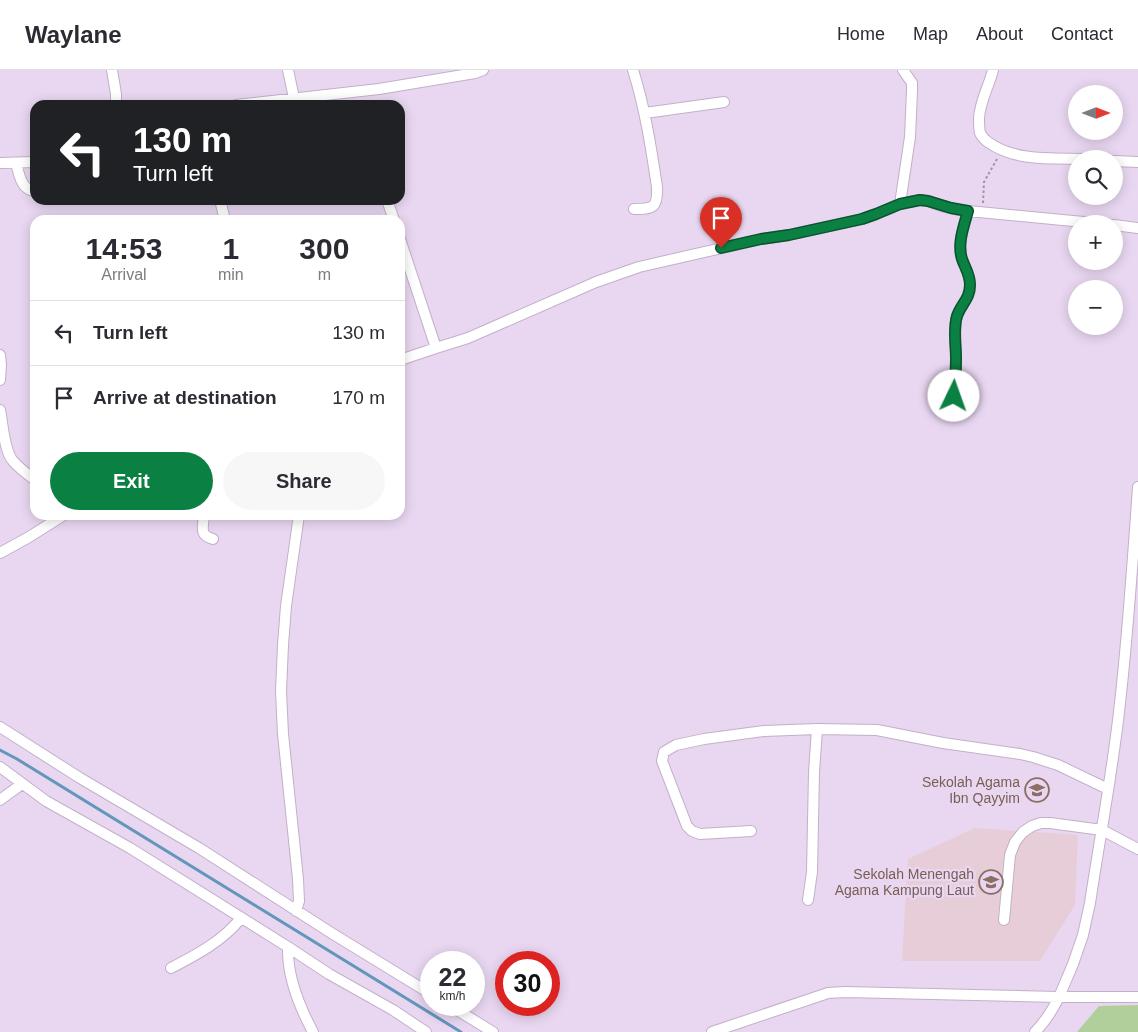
<!DOCTYPE html>
<meta charset="utf-8">
<style>
:root{--surface:#fff;--page:#f7f7f7;--text:#2b2b33;--muted:#7c7c81;--line:#e1e1e2;--accent:#0b8043}
body{margin:0;font-family:Arial,sans-serif;background:var(--page);color:var(--text);height:100vh;display:flex;flex-direction:column;font-size:19px;white-space:nowrap}
*{box-sizing:border-box;margin:0}
p{font-size:16px;color:var(--muted)}
.icon{flex:none;width:28px;height:28px;fill:none;stroke:currentColor;stroke-width:2;stroke-linecap:round;stroke-linejoin:round}
.map{position:relative;flex:1;overflow:hidden}
.side{position:absolute;left:30px;top:145px;width:375px;height:305px;display:flex;flex-direction:column;background:var(--surface);border-radius:15px;box-shadow:0 2px 12px #0003}
.side>*{flex:none}
.banner{position:absolute;left:30px;top:30px;width:375px;height:105px;border-radius:15px;box-shadow:0 2px 12px #0003;background:#202124;color:#fff;overflow:hidden}
.needle{width:32px;rotate:90deg}
.buttons{position:absolute;left:1068px;top:15px;display:grid;gap:10px}
.buttons a{display:grid;place-items:center;width:55px;height:55px;border-radius:50%;background:var(--surface);box-shadow:0 2px 12px #0003;font-size:25px}
.speed{position:absolute;left:420px;top:881px;display:flex;gap:10px;font-size:25px;font-weight:700;text-align:center}
.speed>*{display:grid;place-content:center;width:65px;height:65px;border-radius:50%;background:var(--surface);box-shadow:0 2px 12px #0003;line-height:1}
.speed small{font-size:12px;font-weight:400}
.speed .limit{border:8px solid #d22;background:#fff;color:#111}
.pin{position:absolute;display:grid;place-items:center;width:42px;height:42px;color:#fff;margin:-51px -21px;border-radius:50% 50% 50% 0;rotate:-45deg;box-shadow:0 0 5px #0007}
.pin .icon{rotate:45deg}
.me{position:absolute;width:55px;margin:-28px;rotate:3deg;stroke-linejoin:round;filter:drop-shadow(0 0 4px #0008)}
.turn{display:flex;align-items:center;gap:18px;height:105px;padding:0 20px;font-size:22px}
.turn .icon{width:65px;height:65px;stroke-width:2.5}
.turn b{display:block;font-size:35px;line-height:42px}
.eta{display:flex;justify-content:space-evenly;align-items:center;height:85px;text-align:center}
.eta b{font-size:30px;font-weight:700;line-height:35px}
.primary-button{display:flex;gap:10px;margin-top:auto;padding:10px 20px}
.primary-button a{flex:1;height:58px;border-radius:30px;background:var(--accent);color:#fff;font-size:20px;font-weight:700;line-height:58px;text-align:center}
.primary-button a+a{background:var(--page);color:var(--text)}
ul{padding:0;list-style:none}
li{display:flex;align-items:center;gap:15px;height:65px;padding:0 20px;border-top:1px solid var(--line)}
li div{flex:1}
li b{display:block;font-size:19px}
li em{font-style:normal}
header{display:flex;align-items:center;gap:30px;box-sizing:border-box;height:70px;padding:0 25px;background:var(--surface);border-bottom:1px solid var(--line)}
header strong{font-size:24px}
nav{display:flex;gap:28px;margin-inline-start:auto;font-size:18px}
.map>svg:first-child{display:block}
</style>
<header>
<strong>Waylane</strong>
<nav><a>Home</a><a>Map</a><a>About</a><a>Contact</a></nav>
</header>
<div class="map">
<svg width="1138" height="962" viewBox="0 0 1138 962">
<rect width="100%" height="100%" fill="#e9d7f1"/>
<!-- education -->
<path fill="#e6cdd8" d="M975,758l103,7 -3,70 -35,56h-138l6,-102z"/>
<!-- green -->
<path fill="#b1cf9a" d="M1138,935v27h-61l22,-26z"/>
<g fill="none" stroke-linecap="round" stroke-linejoin="round">
<!-- stream -->
<path stroke="#6496bb" stroke-width="3" d="M0,680l17,9 444,273"/>
<!-- minor casing -->
<g stroke="#c2b0c9" stroke-width="12">
<path id="minor" d="M112,0l4,24v11
M288,0l6,28
M633,0c12,38 18,77 24,117 1,21 -4,22 -23,22
M993,0c-4,16 -13,31 -14,48 0,5 0,11 1,15 2,4 5,7 8,9 27,20 66,16 97,17
M236,35l143,-16 96,-16 8,-3
M645,43l79,-11
M1114,91l24,1
M0,93l35,-1
M16,93c3,11 5,27 19,28
M220,130l5,20
M387,130l7,20
M900,134l10,-67 2,-46v-8l-9,-13
M1114,155l24,3
M400,169l36,109 -36,12
M436,278l32,-10 128,-56 43,-15 122,-28 28,-4 73,-16 15,-5 23,-10 20,-4 8,1 17,6 13,3 146,14
M0,285l1,10 -1,15
M954,326c1,-12 2,-25 2,-38 0,-13 -3,-29 1,-42 4,-12 13,-17 13,-31 0,-11 -5,-17 -8,-26 -5,-16 2,-33 6,-48
M0,340c3,14 4,41 13,51 6,7 14,13 22,19
M204,445c-1,13 -5,20 9,24
M0,483l29,-16 35,-22
M0,657l80,51 119,70 134,86 98,60
M0,697l46,34 84,47 158,99 41,27 64,36 33,22
M0,730l22,-16
M751,761l-51,3 -8,-3 -5,-5 -25,-65 2,-9 12,-7 28,-6 60,-8 53,-2
M808,830l4,-28 2,-100 3,-43 60,1 66,13 77,11 13,3 25,8 50,24
M296,841l3,-10 -1,-22 -15,-145 -2,-43 2,-46 3,-39 13,-91
M1004,850l6,-65 5,-13 8,-10 9,-6 9,-3h9l52,7 36,19
M288,877c-1,30 11,59 25,85
M171,898c25,-13 52,-27 70,-50
M449,935l44,27
M712,962l116,-39 17,-1 214,5 14,-33 10,-29 7,-32c10,-67 23,-133 30,-200 8,-71 13,-144 18,-216
M1035,962c11,-11 17,-21 24,-35h79"/>
</g>
<!-- path -->
<path stroke="#a092a5" stroke-width="2" stroke-dasharray="2.5 2.5" stroke-linecap="butt" d="M983,133l1,-21 13,-23"/>
<!-- minor -->
<use href="#minor" stroke="#fff" stroke-width="10"/>
</g>
<g fill="none" stroke-linecap="round" stroke-linejoin="round">
<!-- route casing -->
<g stroke="#07532c" stroke-width="12">
<path id="route" d="M721,178l40,-9 28,-4 73,-16 14,-5 24,-10 20,-4 8,1 23,7 17,3c-4,15 -11,32 -6,48 3,9 8,15 8,26 0,14 -9,19 -13,31 -4,13 -1,29 -1,42 0,13 -1,26 -2,38"/>
</g>
<!-- route -->
<use href="#route" stroke="#0b8043" stroke-width="9"/>
</g>
<!-- icons -->
<defs>
<g id="school-ring" transform="scale(1.25)"><circle r="9.5" fill="#e9d7f1" stroke="#8d6e63" stroke-width="1.5"/><path d="M0-5L7-2L0 1L-7-2ZM-4 1L0 2.5L4 1V4Q0 6-4 4Z" fill="#8d6e63"/></g>
</defs>
<g fill-rule="evenodd">
<use href="#school-ring" x="1037" y="720"/>
<use href="#school-ring" x="991" y="812"/>
</g>
<g text-anchor="middle" dominant-baseline="central" stroke-width="4.5" stroke-linejoin="round" paint-order="stroke">
<!-- education labels -->
<g font-size="14" fill="#785e54" stroke="#e9d7f1" text-anchor="end">
<text x="1020" y="712">Sekolah Agama<tspan x="1020" dy="16">Ibn Qayyim</tspan></text>
<text x="974" y="804">Sekolah Menengah<tspan x="974" dy="16">Agama Kampung Laut</tspan></text>
</g>
</g>
</svg>
<div class="buttons">
<a><svg class="needle" viewBox="-14 -14 28 28"><path d="M0-13l5 13h-10z" fill="#e53935"/><path d="M0 13l5-13h-10z" fill="#7c7c81"/></svg></a>
<a><svg class="icon" aria-label="search" viewBox="0 0 24 24"><circle cx="10" cy="10" r="6"/><path d="M15 15l6 6"/></svg></a>
<a>+</a>
<a>−</a>
</div>
<div class="speed"><div>22<small>km/h</small></div><div class="limit">30</div></div>
<div class="pin" style="left:721px;top:178px;background:#d93025"><svg class="icon" aria-label="arrive" viewBox="0 0 24 24"><path d="M6 21V4h12l-3 4 3 4H6"/></svg></div>
<svg class="me" style="left:954px;top:326px" viewBox="-20 -20 40 40"><circle r="19" fill="#fff"/><path d="M0-13L10 11 0 6-10 11z" fill="#0b8043"/></svg>
<div class="banner">
<div class="turn"><svg class="icon" aria-label="left" viewBox="0 0 24 24"><path d="M17 20v-9H6M10 6l-5 5 5 5"/></svg><div><b>130 m</b>Turn left</div></div>
</div>
<section class="side">
<div class="eta">
<div><b>14:53</b><p>Arrival</p></div>
<div><b>1</b><p>min</p></div>
<div><b>300</b><p>m</p></div>
</div>
<ul>
<li><svg class="icon" aria-label="left" viewBox="0 0 24 24"><path d="M17 20v-9H6M10 6l-5 5 5 5"/></svg><div><b>Turn left</b></div><em>130 m</em></li>
<li><svg class="icon" aria-label="arrive" viewBox="0 0 24 24"><path d="M6 21V4h12l-3 4 3 4H6"/></svg><div><b>Arrive at destination</b></div><em>170 m</em></li>
</ul>
<div class="primary-button"><a>Exit</a><a>Share</a></div>
</section>
</div>
